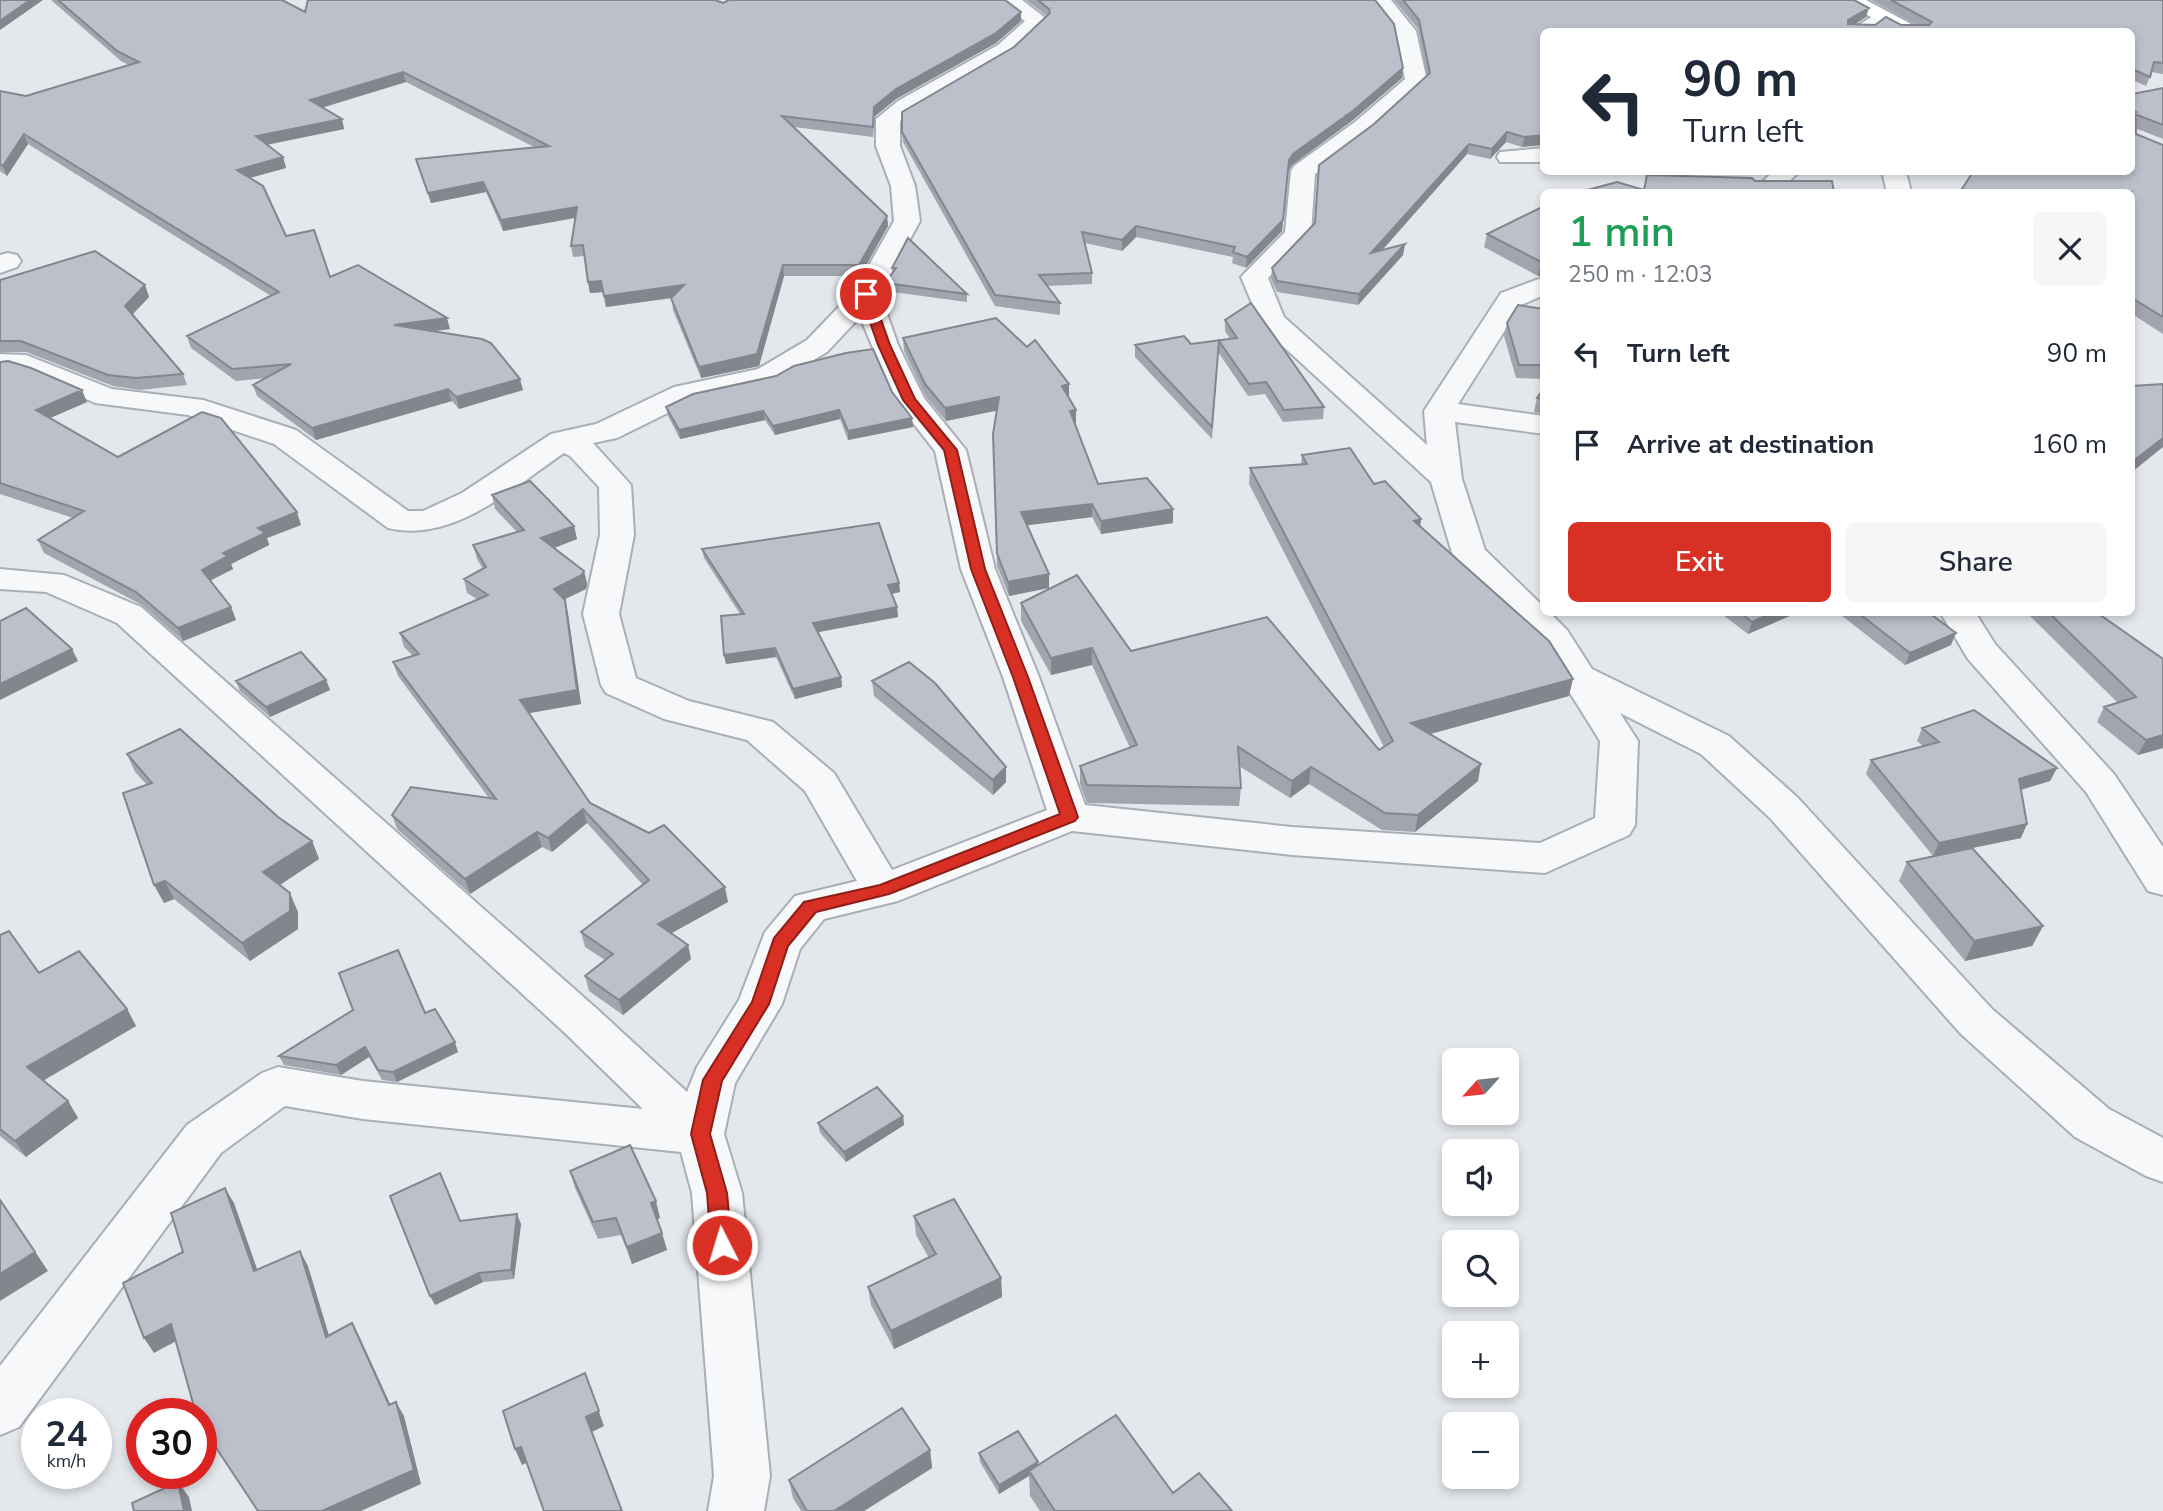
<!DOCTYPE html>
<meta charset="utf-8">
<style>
:root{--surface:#fff;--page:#f6f6f7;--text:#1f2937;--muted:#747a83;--accent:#d93025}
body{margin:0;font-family:"Nunito Sans",sans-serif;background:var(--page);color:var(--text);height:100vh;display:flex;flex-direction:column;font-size:26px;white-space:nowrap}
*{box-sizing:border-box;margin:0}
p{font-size:23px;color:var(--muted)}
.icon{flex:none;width:38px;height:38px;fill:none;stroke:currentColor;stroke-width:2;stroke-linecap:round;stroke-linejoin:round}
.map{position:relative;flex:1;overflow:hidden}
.side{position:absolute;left:1540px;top:189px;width:595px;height:427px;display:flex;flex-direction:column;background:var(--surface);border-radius:10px;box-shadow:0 4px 10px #0003}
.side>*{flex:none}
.banner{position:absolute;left:1540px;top:28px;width:595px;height:147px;border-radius:10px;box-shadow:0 4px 10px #0003;background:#fff;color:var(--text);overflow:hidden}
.needle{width:46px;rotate:243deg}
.controls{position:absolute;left:1442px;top:1048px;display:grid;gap:14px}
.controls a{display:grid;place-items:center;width:77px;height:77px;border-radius:10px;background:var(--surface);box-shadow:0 4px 10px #0003;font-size:35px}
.speed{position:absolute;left:21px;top:1398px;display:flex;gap:14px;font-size:35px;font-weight:700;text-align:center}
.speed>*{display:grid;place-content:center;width:91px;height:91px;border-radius:50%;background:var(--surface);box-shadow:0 4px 10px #0003;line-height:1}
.speed small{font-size:18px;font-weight:400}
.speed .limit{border:10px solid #d22;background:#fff;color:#111}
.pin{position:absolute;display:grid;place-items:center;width:60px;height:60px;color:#fff;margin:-30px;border:4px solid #fff;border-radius:50%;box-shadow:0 2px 7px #0007}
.me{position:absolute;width:77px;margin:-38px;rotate:355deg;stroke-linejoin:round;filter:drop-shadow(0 0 5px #0008)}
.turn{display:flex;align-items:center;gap:24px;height:147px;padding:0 28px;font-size:32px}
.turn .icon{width:91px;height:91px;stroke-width:2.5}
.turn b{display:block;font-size:49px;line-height:60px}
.round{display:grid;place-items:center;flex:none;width:74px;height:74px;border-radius:10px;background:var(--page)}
.headline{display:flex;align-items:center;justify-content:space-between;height:119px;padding:0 28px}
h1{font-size:42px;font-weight:600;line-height:52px;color:#1e9e55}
.cta{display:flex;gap:14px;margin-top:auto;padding:14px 28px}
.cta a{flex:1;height:80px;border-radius:10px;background:var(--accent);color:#fff;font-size:28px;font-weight:600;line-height:80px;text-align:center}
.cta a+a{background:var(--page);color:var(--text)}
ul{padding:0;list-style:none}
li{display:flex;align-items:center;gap:21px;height:91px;padding:0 28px}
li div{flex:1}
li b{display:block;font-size:26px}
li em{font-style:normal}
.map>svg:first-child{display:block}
</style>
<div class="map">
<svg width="2163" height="1511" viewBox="0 0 2163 1511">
<rect width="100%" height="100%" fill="#e4e7ec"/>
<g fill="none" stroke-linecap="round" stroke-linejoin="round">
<!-- minor casing -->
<g stroke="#a9aeb7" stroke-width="4">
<path id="minor" d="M998,0h24l26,20 -35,34 -113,67v25l15,40 5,35 -40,73 18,51 26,53 42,52 29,119 44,108 46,128 207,22 248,16 55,-25 5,-77 -60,-96 -88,-92 -21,-71 -169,-155 -21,-50 44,-45 6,-61 3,-5 61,-44 50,-43 -10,-47 -25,-32h21l25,31 11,50 -56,51 -56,42 -4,60 -43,44 16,39 143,128 -3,-34 77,-118 43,-16v18l-23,10 -63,99 86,12v18l-89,-12 7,57 23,71 59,57v5h5l18,18 25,39 137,67 69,62 194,211 117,100 54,29v44l-17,-6 -71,-39 -115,-104 -190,-215 -69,-64 -81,-41 18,28 -3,84 -6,10 -84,38 -253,-18 -220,-24 -174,70 -74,18 -24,30 -18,55 -47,79 -11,51 18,59 28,283 -6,35h-56l6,-35 -22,-283 -11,-41 -318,-33 -78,-13 -64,47 -202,274 -19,8v-69l187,-241 75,-52 16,-6 85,14 280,28 -78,-76 -448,-410 -71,-31 -46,-3v-20l64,6 77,32 456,402 90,83 10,-25 42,-67 26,-68 30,-36 62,-15 -52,-90 -58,-51 -83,-21 -58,-26 -5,-8 -18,-71 17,-79 -1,-48 -29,-31 -6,-3c-50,34 -111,91 -176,75l-114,-84 -86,-29 -93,-12 -58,-26 -23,-7 -14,2v-18l26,1 86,34 91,11 93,30 112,81h15l39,-18 89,-59 45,-10 78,-37 84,-18 49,-29 48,-50 39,-69 -3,-35 -15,-40v-27l22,-18 100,-56 27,-24zM860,317l35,83 40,51 26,118 42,108 44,133 -155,60 -58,-97 -61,-51 -84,-21 -53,-23 -17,-64 15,-79 -3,-50 -38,-42 24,-5 77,-38 83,-18 50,-30z
M1883,10l10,6 -21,16h-25z
M1544,148v14h-44l-3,-5 3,-5z
M1773,172h26l-22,20h-26z
M1882,172h24l5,20h-24z
M8,253l9,2 4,6 -4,6 -17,6v-18z
M1940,612h35l20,32 119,130 49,73v48l-15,-4 -62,-99 -118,-133z"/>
</g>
<!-- major casing -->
<g stroke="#a3abb8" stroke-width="4">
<path id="major" d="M1840,0h26l60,32h-28z"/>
</g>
<!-- minor -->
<use href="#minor" fill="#f7f8fa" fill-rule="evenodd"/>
<!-- major -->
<use href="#major" fill="#fff" fill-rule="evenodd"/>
</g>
<!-- wall -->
<path fill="#a1a5ae" d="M51,0h213l41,12 418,-9 298,18 -25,22 -100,56 -22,18 -1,20 -79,-10 93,89 1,10 -28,50h-76l-25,90 -58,12 -28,-68 -1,-12 -66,9 -3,-15 -13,1 -6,-37 -11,1 -2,-11 4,-28 -72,13 -17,-39 -55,11 -15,-44 118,-12 -128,-65 -84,26 20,11 2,10 -77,16 16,12 3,11 -36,10 36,58 44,41 120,52 -16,2 89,59 -64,19 -7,-8 -136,39 -59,-44 -4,-11 12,-7 -29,3 -45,-33 -4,-12 84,-40 -243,-152 -21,32 -7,-5v-80l26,5 103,-31 -8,-4z
M1026,0h349l27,78 -49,42 -61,45 -4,6 -6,60 -36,37 -14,-5 1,-6 -97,-20 -14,14 -37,-8 7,30v11l-45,2 13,17v12l-65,-9 -92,-164 -1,-10 112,-85 33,-31z
M1394,0h460l12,17 -12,7 47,1h16l-46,-25h292v74l-11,-2 -6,14 -14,-6v-48h-588l-22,115 -16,-5 -16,17 -23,-5 -85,96 23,-6 -2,11 -45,50 -81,-13 -6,-13 1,-11 42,-44 60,-100 53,-48 -9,-47z
M2163,88v51l-28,-11 1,6 27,11v189l-31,-20v-220z
M1544,206v69l-6,1 -54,-29 3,-13z
M908,238l59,56v8l-82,-11v-8l7,-10v-5z
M0,280l145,5 4,12 -16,17 50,60 4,11 -47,5 -27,-4 -87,-34h-26z
M1544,309v70l-28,-1 -12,-42 3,-13z
M1225,320l99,87 -1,12 -40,3 -18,-28 -17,2 -30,-44 -6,87 -77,-82v-12l56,-1 39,-5 -5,-8z
M903,338l166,59 7,13v13h-1l23,61 75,25v14l-72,11 -9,-17 -65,8 22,63 -40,8 -12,-30 -4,-132 4,-24 -51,11 -20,-24 -22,-46z
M0,362l87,40 -37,16 68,39 183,68 -34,13 2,7 -38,19 2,5 -23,12 21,26 5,13 -53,21 -41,-36 -98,-52 -6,-13 35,-22 -73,-24z
M1544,388v26l-10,-2 3,-14z
M892,392l20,26 1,9 -65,13 -8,-21 -65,16 -10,-15 -85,19 -12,-23 -2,-9z
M1302,455l72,29 47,35 -1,8 149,169 -139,38 48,47 -63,51 -33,-2 -73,-46 -19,14 -51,-32 2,22 -2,18 -152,-3 -7,-19v-18l50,-18 -38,-83 -41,10 -30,-54v-18l110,48 248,99 5,-3 -135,-263 1,-16 51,-4z
M492,495l82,31 3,13 -23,9 30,23 3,13 -1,5 -21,10 3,15 13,90 -52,9 61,90 138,99 -57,31 17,12 3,14 -68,56 -34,-24 -4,-15 20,-16 -20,-13 -4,-15 62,-47 -56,-62 -35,29 -10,-5 -72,47 -73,-65 -5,-14 97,-17 -91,-122 -5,-14 20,-6 -9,-9 -4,-14 77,-34 -10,-6 -3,-14 19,-10 -6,-10 -4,-14 44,-13 -22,-23z
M702,549l197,34 1,9 -8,2 5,13 1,10 -81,15 24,45 1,10 -47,12 -19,-42 -50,7 -2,-9 16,-41 -36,-56z
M1719,612h80l-51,22z
M1837,612h91l23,33 -46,20z
M2026,612h70l67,47v89l-25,7 -41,-33 7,-15 14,-4z
M326,680l4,10 -60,27 -30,-26 -4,-10z
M872,681l134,101 -13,13 -119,-99z
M1922,728l135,40 -7,13 -29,9v48l-49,10 71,78 -11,20 -67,15 -66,-80 8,-19 26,-6 -67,-82 5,-14 52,-14 -6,-5z
M127,754l151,63 34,24 7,18 -40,26 19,27v17l-48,32 -76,-62 -10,4 -17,-118 -12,-13z
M0,935l39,38 88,36 9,17 -93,55 25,20 10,17 -52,39 -26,-21z
M425,1013l33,39 -61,30 -15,-2 -13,-23 -28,18 -57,-10 -5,-9z
M903,1116l1,9 -58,37 -26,-29 -2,-10z
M570,1171l90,47 -3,1 10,31 -35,14 -11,-29 -23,4 -23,-51z
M914,1216l87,62 1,19 -108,52 -23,-44 -3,-18 61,-29 -13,-23z
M521,1224l-7,55 -31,3 -48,23z
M930,1450l2,18 -68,43h-63l-8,-13 -4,-18z
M979,1453l59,9v4l135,27 59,18h-192l-10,-15 -1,-20 -30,18 -19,-32z"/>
<!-- shaded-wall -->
<path fill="#83868d" d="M30,0h13l-43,30v-9z
M1869,8l-3,9 -20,13 2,-10z
M1021,12v9l-25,22 -100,56 -22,18 -1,20v-10l1,-20 22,-18z
M1403,68l-1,10 -49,42 -61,45 -4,6 -6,60 -36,37 1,-11 46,-103z
M403,72l3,10 -93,28 -3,-10z
M342,119l2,10 -85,17 -3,-10z
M1507,132l-1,10 -16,17 2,-10z
M24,134l4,10 -21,32 -4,-10z
M1544,135v10l-22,2 2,-10z
M1469,144l-2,10 -97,110 1,-11z
M283,157l3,11 -45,12 -4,-10z
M483,182l3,10 -55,11 -3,-10z
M577,207l2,10 -76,14 -2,-11z
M887,216l1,10 -28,50 -1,-11z
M1136,226v11l-14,14v-11z
M1405,244l-2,11 -45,50 1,-11z
M1541,262h3v13l-6,1z
M783,265l1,11 -25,90 -58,12 -2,-11z
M601,281l2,11 -13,1 -2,-11z
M145,285l4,12 -19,20 -5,-11z
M684,285l1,11 -79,11 -2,-11z
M447,318l3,11 -53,7 -3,-11z
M520,379l3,11 -64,19 -3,-12z
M1069,384v13l-7,-11z
M448,389l4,12 -136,39 -4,-12z
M82,390l5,12 -46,20 -5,-12z
M999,397l1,13 -54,11 -1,-13z
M839,410l1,9 -65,16 -2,-9z
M1076,410v13l-6,1v-13z
M763,411l2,9 -85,19 -1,-9z
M912,418l1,9 -65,13v-9z
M2163,438v9l-31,25v-10z
M1092,504v13l-70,9 -1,-14z
M1173,509v14l-72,11v-13z
M297,512l4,13 -34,13 2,7 -38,19 2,5 -26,13 -5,-12 21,-17 35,-25z
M1421,519l-2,17 -5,-15z
M574,526l3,13 -33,13 -3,-14z
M584,571l3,13 -1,5 -29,14 -3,-14z
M1049,574v14l-40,8 -1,-14z
M899,583l1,9 -11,2 -1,-9z
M565,600l3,14 13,90 -57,10 -4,-14z
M231,607l5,13 -53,21 -5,-13z
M897,607l1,10 -84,16 -1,-10z
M1774,612h25l-51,22 4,-12z
M1956,633l-5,12 -46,20 5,-12z
M775,648l1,9 -50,7 -2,-9z
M1092,648v17l-41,10v-17z
M72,649l6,12 -78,39v-16z
M841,677l1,10 -47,12 -2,-10z
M1573,679l-4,17 -161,44 3,-17z
M326,680l4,10 -60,27 -4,-10z
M2163,735v13l-25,7 8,-15z
M1481,764l-3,17 -63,51 3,-17z
M1006,767v15l-13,13v-15z
M1311,767l-2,17 -19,14 2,-17z
M2057,768l-7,13 -38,11 7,-13z
M583,809l4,14 -35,29 -4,-14z
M2027,824l-6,14 -88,18 6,-13z
M537,832l5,15 -72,47 -5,-15z
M312,841l7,18 -48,32 -8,-19z
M165,881l9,18 -10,4 -10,-18z
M725,887l3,15 -67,37 -3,-15z
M290,893l8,19v17l-48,32 -8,-18z
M2043,926l-11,20 -67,15 9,-20z
M688,945l3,14 -68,56 -4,-15z
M127,1009l9,17 -99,58 -10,-17z
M455,1042l3,10 -61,30 -4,-10z
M365,1047l4,10 -28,18 -5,-10z
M68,1101l10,17 -52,39 -11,-16z
M903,1116l1,9 -58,37 -2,-10z
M225,1188l9,15 29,83 -9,-15z
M0,1199l48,72 -48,30z
M656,1201l4,17 -4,2 -5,-17z
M517,1214l4,10 -7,55 -3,-9z
M662,1233l5,17 -35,14 -5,-17z
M300,1251l8,15 26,86 -8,-15z
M479,1273l4,9 -48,23 -5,-9z
M1001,1278l1,19 -108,52 -3,-18z
M352,1323l8,15 37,81 -8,-14z
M171,1324l9,15 -26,14 -10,-15z
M585,1373l19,53 -12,6 -6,-15z
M396,1402l8,14 17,68 -60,27h-39z
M521,1447l7,15 -6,3 -7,-16z
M930,1450l2,18 -68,43h-30z
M1038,1462v9h-9v5l-30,18v-9z
M178,1482l11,15 3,14h-8z"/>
<!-- building -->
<path fill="#bbc0ca" stroke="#83868d" stroke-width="2" d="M0,0h30l-30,21z
M58,0h224l23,12 3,-12h407l8,3 6,-3h276l16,12 -25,21 -100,56 -22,18 -1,20 -91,-11 105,100 -28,49h-76l-26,89 -58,13 -28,-69 13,-13 -80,11 -3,-15 -13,1 -5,-37 -12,1 6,-39 -76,13 -18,-38 -55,11 -12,-34 133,-13 -146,-74 -93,28 32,19 -86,17 27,21 -46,13 26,16 23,50 28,-6 16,47 28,-12 89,53 -53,7 88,14 9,4 29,36 -64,18 -8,-8 -136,39 -59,-43 38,-21 -59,5 -45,-33 92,-44 -255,-158 -21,32 -3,-2v-73l26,5 113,-34 -22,-11z
M1038,0h337l19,24 9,44 -49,42 -61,44 -4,6 -6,60 -36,37 -14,-5 2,-5 -99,-21 -14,14 -40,-8 10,41 -53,2 21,28 -65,-8 -93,-163v-20l112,-65 36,-34 -1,-4z
M1403,0h451l15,8 -21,12v4l27,1 11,-8 15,8h28l3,-3 -41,-22h272v63l-9,-1 -4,15 -18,-8v-37h-588v103l-20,2 -17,-5 -15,17 -23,-5 -98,109 34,-9 -46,50 -82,-13 -5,-13 43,-45 4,-58 55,-41 56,-51 -11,-53z
M2163,88v37l-28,-11 1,20 27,11v172l-31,-19v-106h-172l13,-20h159v-59l4,-1 -4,-2v-16z
M1647,175l105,3 3,3h77l2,11h-254l37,-10 27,8z
M1544,206v56h-3l-54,-28z
M908,238l59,56 -82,-11 11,-15h-4z
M95,251l50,34 -20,21 58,68 -47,4 -28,-3 -87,-34h-21v-61z
M1251,303l73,104 -40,3 -18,-28 -17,2 -30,-43 -7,86 -77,-82 49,-9 7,8 46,-6 -12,-18z
M1518,305l26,4v56h-25l-12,-42z
M996,318l31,29 8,-7 34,44 -7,2 14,24 -6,1 28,73 49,-6 26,31 -72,12 -9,-17 -71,8 28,62 -41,8 -11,-29 -4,-119 6,-37 -54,11 -20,-24 -22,-46z
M873,349l19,43 20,26 -64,13 -9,-21 -66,16 -10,-15 -84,19 -13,-23 27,-13 83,-18 18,-10 52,-13z
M8,361l23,7 51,22 -46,20 82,47 84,-45 19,6 76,94 -39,16 7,5 -42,20 5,3 -26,14 29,37 -53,21 -42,-36 -98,-52 46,-29 -84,-28v-121z
M2163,384v54l-31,24v-76z
M1544,388v11l-7,-1z
M1350,448l24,36 11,-3 36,38 -7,2 135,120 24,38 -162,44 70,41 -63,51 -33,-2 -74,-46 -19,14 -54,-34 3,41 -154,-3 -7,-19 57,-21 -45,-97 -41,10 -30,-55 56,-28 54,76 136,-34 112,133 14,-9 -143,-273 57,-4 -5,-9z
M530,481l44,45 -33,12 43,33 -2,4 -28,14 11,11 12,90 -57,10 70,103 59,30 15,-8 61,62 -67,37 30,21 -69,55 -34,-24 28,-22 -32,-22 68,-52 -66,-71 -35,29 -11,-6 -72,47 -73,-64 19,-28 85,12 -103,-137 26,-8 -19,-21 88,-38 -24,-16 22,-12 -13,-22 51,-15 -32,-35z
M879,523l20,60 -11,2 9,22 -84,16 28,54 -48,12 -18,-41 -51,7 -3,-39 23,-2 -42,-65z
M26,608l46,41 -72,35v-63z
M1739,612h35l-22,10z
M1857,612h71l28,21 -46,20z
M2048,612h48l67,47v76l-17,5 -42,-33 32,-10z
M301,652l25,28 -60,27 -30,-26z
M909,662l26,21 71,84 -13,13 -121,-99z
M1974,710l83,58 -38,11 8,45 -88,19 -68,-83 68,-18 -17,-14z
M180,729l98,88 34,24 -49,31 27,21v18l-48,32 -77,-62 -11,4 -31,-92 29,-10 -25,-29z
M1972,848l71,78 -69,15 -67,-79z
M9,931l30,42 40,-22 48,58 -100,58 41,34 -53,40 -15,-12v-194z
M398,950l27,63 10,-4 20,33 -62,30 -15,-2 -13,-23 -29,18 -57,-9 74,-46 -14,-37z
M877,1087l26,29 -59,36 -26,-29z
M630,1145l26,56 -5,2 11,30 -35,14 -11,-29 -23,4 -23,-51z
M440,1173l20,48 57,-7 -6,56 -32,3 -49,23 -40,-100z
M225,1188l29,83 46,-20 26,86 26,-14 37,82 7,-3 18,68 -92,41h-64l-57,-86v-11h-5l-25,-90 -27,14 -21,-55 60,-31 -12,-39z
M954,1199l47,79 -110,53 -23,-44 68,-33 -22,-38z
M0,1200l35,52 -35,22z
M585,1373l14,38 -13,6 36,94h-78l-23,-64 -6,2 -12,-38z
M902,1408l28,42 -96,61h-27l-18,-31z
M1116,1415l57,78 26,-20 33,38h-177l-26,-40z
M1018,1431l20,31 -39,23 -20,-32z
M178,1482l6,29h-50l-2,-8z"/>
<!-- route -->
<path fill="#d93025" stroke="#8d1f18" stroke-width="2" d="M866,290l6,4 18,51 25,54 42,51 28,119 43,108 50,140 -3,4 -186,73 -73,18 -28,34 -19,58 -47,77 -12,53 17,59 5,52 -3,6 -7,3 -8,-3 -3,-6 -4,-52 -16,-59 12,-54 49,-78 22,-64 30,-36 76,-17 180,-71 -47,-137 -42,-108 -27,-119 -41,-50 -25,-55 -18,-51z"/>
</svg>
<div class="controls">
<a><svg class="needle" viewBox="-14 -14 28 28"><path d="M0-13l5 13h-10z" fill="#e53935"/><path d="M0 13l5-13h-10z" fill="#747a83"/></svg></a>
<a><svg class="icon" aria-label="sound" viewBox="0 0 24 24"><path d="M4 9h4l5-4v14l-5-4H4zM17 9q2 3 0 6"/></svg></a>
<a><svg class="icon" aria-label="search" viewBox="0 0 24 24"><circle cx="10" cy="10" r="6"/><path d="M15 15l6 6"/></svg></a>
<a>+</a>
<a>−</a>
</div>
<div class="speed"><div>24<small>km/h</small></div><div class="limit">30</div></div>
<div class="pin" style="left:866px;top:294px;background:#d93025"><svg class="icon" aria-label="arrive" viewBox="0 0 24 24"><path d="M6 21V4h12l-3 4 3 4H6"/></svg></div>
<svg class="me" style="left:722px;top:1245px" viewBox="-20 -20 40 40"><circle r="17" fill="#d93025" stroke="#fff" stroke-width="3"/><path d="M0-11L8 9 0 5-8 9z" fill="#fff"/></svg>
<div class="banner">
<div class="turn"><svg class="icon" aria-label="left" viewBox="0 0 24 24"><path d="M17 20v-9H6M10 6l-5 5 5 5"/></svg><div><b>90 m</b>Turn left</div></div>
</div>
<section class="side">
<div class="headline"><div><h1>1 min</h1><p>250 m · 12:03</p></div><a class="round"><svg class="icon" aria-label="close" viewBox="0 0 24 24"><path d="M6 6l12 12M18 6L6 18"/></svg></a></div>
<ul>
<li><svg class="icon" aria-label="left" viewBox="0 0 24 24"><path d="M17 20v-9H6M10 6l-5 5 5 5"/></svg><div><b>Turn left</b></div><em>90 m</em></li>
<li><svg class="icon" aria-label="arrive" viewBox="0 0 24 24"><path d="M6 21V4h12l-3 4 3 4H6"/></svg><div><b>Arrive at destination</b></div><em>160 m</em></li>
</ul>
<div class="cta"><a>Exit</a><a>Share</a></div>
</section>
</div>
